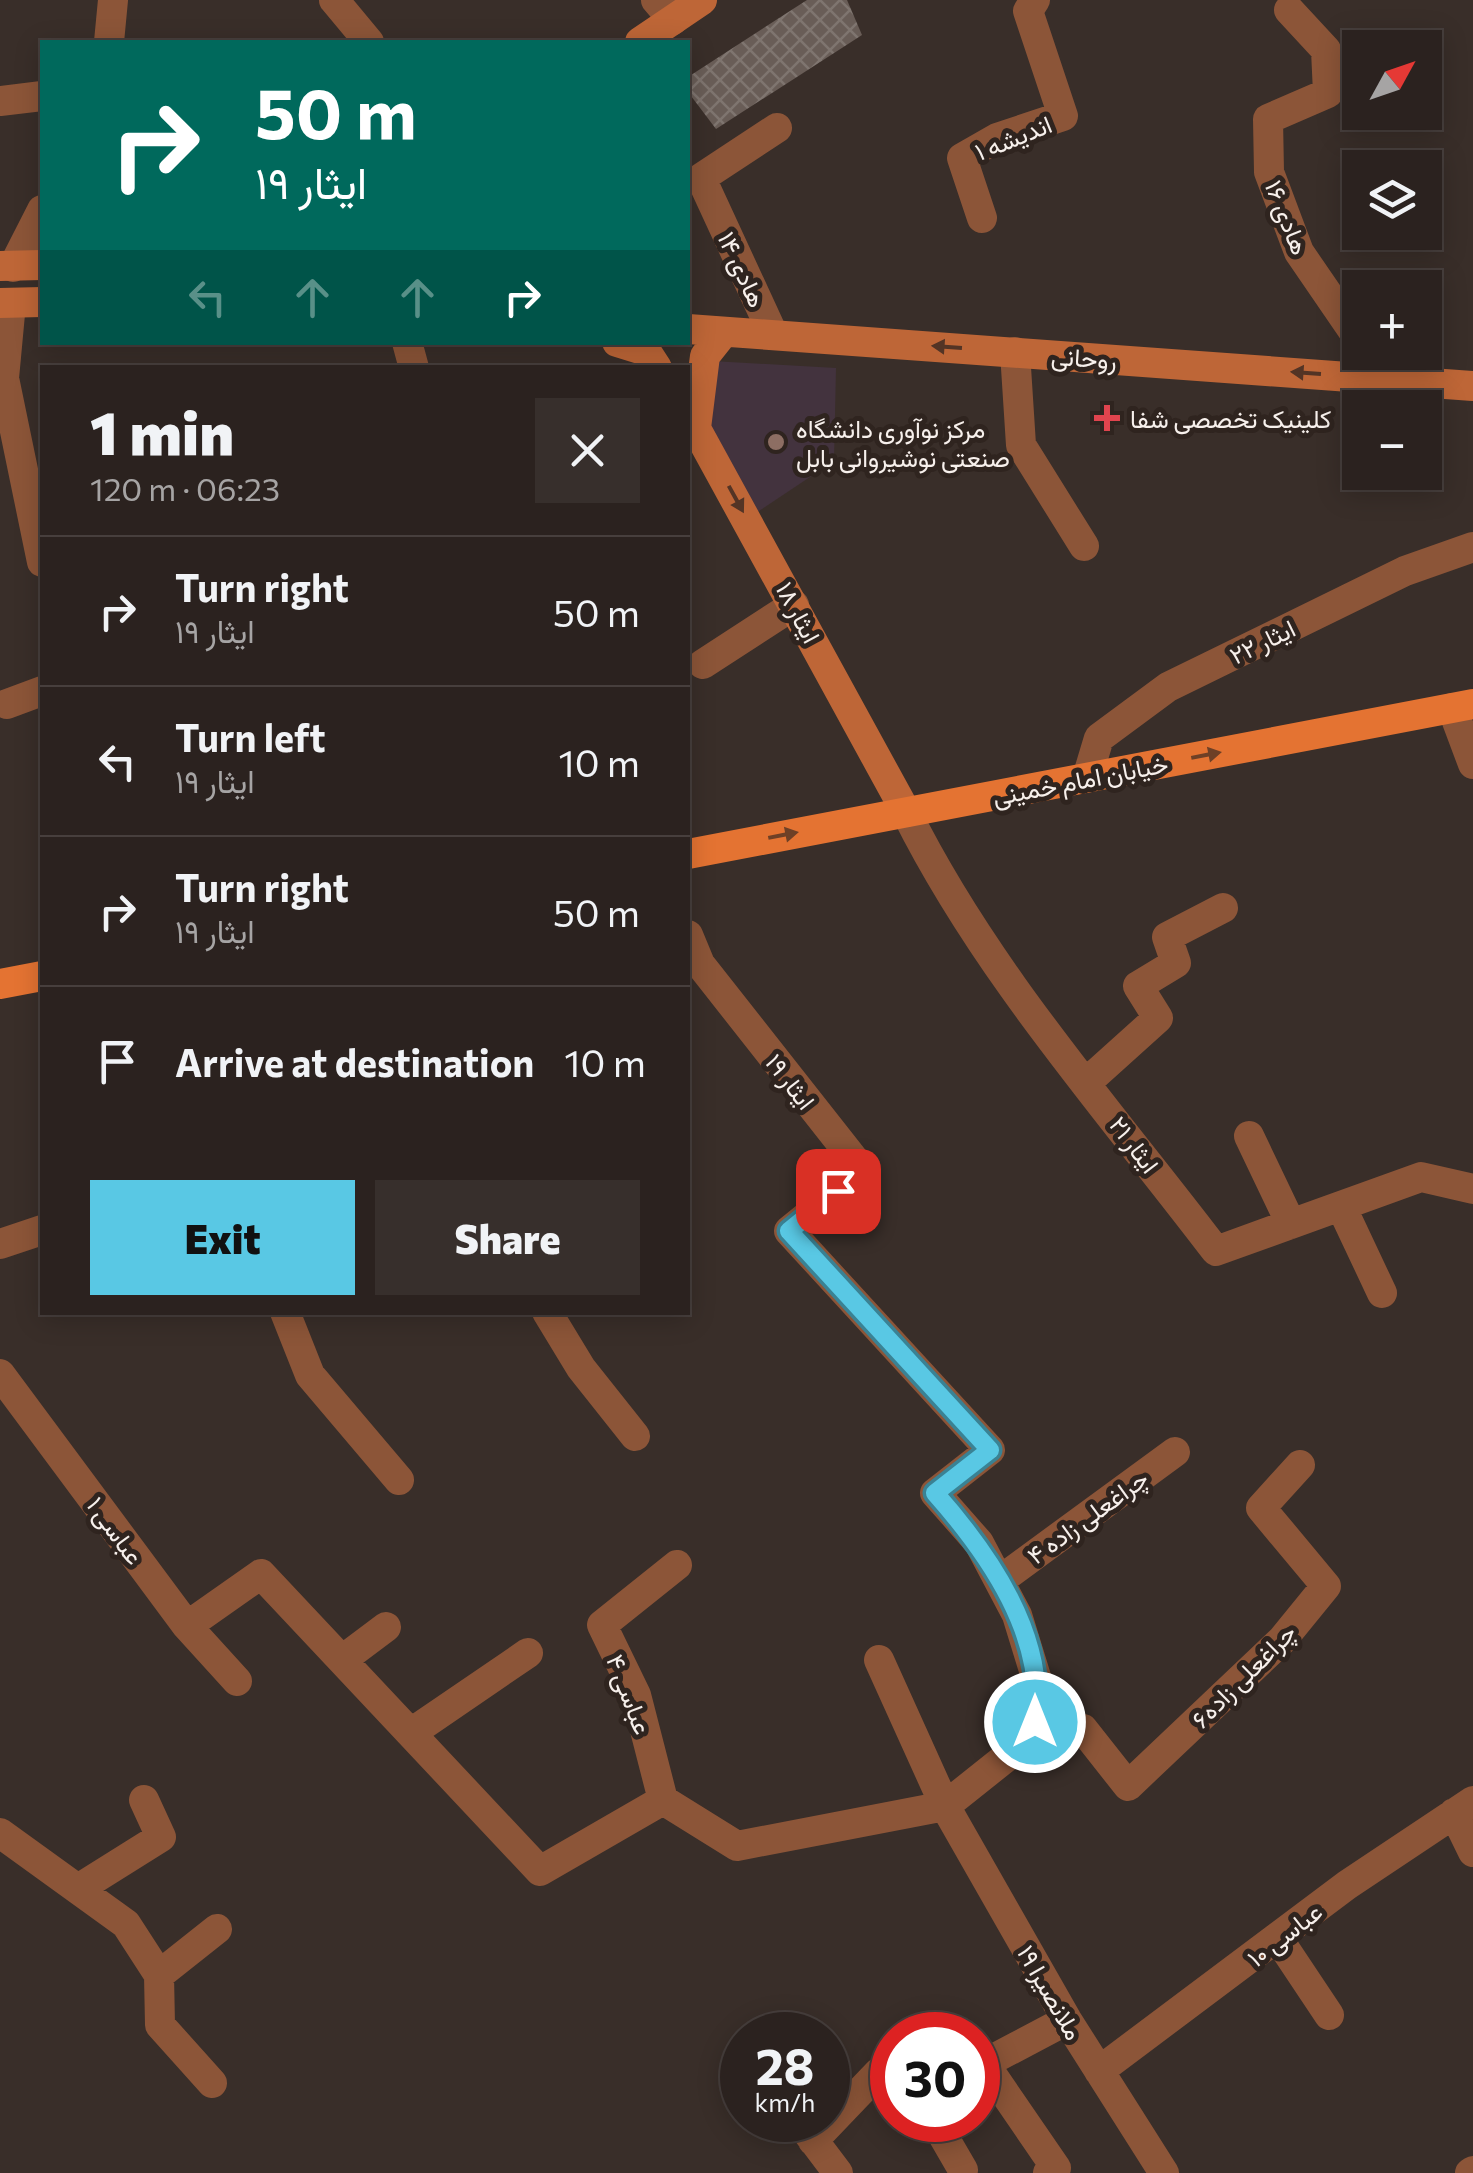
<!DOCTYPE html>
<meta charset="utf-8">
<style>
:root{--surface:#2b221f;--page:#372f2c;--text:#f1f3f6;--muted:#a6a4a4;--line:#473f3d;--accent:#59c8e4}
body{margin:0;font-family:Commissioner,Vazirmatn,sans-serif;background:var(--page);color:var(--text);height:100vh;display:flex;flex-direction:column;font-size:38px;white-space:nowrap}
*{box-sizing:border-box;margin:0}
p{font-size:32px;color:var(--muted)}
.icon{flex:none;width:55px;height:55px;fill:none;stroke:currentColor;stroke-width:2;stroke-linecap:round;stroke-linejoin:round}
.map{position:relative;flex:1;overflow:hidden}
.sheet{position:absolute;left:40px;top:365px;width:650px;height:950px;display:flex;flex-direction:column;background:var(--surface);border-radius:0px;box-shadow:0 5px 25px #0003,0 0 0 2px var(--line)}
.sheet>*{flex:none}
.top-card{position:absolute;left:40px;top:40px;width:650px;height:305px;border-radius:0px;box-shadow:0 5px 25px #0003,0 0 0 2px var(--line);background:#00695c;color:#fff;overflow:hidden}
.needle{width:65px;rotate:50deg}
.tools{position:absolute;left:1342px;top:30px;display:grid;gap:20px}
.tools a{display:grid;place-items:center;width:100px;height:100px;border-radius:0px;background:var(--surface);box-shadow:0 5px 25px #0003,0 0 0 2px var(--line);font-size:50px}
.speed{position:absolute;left:720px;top:2012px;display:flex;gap:20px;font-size:50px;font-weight:700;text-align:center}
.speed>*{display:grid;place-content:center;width:130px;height:130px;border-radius:50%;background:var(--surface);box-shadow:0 5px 25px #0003,0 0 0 2px var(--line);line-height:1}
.speed small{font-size:25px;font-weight:400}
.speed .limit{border:15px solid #d22;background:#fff;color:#111}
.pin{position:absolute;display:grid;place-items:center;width:85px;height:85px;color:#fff;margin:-42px;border-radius:20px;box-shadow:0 5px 15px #0006}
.me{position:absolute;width:110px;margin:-55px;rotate:0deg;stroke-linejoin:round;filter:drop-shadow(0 0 8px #0008)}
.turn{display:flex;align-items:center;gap:35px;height:210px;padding:0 50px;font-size:45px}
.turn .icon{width:130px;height:130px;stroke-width:2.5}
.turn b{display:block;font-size:70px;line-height:85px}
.lanes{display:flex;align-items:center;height:95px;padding:0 50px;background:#0003;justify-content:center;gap:50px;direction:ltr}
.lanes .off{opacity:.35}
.round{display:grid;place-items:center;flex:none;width:105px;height:105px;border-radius:0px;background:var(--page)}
.summary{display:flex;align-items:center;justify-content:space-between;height:170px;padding:0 50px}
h1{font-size:60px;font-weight:800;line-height:75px}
.action{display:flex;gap:20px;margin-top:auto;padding:20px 50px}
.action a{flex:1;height:115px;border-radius:0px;background:var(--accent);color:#111;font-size:40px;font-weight:800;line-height:115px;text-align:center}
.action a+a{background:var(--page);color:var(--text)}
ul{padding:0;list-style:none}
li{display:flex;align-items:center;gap:30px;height:150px;padding:0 50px;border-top:2px solid var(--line)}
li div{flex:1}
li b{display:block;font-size:38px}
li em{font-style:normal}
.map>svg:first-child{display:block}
</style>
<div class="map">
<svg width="1473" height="2173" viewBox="0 0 1473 2173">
<defs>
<pattern id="building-cross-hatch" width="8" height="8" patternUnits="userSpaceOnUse" patternTransform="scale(2.5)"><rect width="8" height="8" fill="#695d57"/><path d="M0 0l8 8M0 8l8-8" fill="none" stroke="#7f756f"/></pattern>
</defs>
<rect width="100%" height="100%" fill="#392e29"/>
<!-- education -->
<path fill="#43333e" d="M712,361l124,7 -2,93 -78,52 -49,-90z"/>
<!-- building -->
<path fill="url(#building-cross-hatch)" d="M807,0h40l15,35 -146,94 -28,-37v-15z"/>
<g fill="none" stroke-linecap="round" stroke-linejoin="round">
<!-- street -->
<path stroke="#8c5538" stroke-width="30" d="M334,0l35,42
M656,0l17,20
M1289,10l37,40 2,43 -60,26 1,53 30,80 61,89
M109,42l4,-42
M0,101l42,-5
M982,218l-20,-60 35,-20 66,-22 -35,-105 7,-11
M13,267l29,-57
M11,303l-7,75 38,184
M773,334l-72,-156 76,-50
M407,342l7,26
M1015,352l6,93 63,101
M703,664l91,-59
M7,704l35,-13
M1452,708l21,56
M1087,778l12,-40 69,-51 237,-116 68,-24
M906,812c79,159 202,297 310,439l205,-74 52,12
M1087,1082l71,-64 -20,-32 38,-23 -9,-26 56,-29
M1249,1136l42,88
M1341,1206l41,87
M0,1244l42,-14
M285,1312l25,63 89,105
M547,1312l34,56 54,68
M0,1374l187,252 50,55
M999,1581l176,-129
M187,1626l74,-52 279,297 123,-71 74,46 208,-40 69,-55 21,-28 5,-33 -23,-75 -38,-72 -44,-50 55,-43 -201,-219 74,-60 -163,-207 -12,-29
M342,1660l44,-33
M879,1660l66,146 122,214 97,153
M1035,1723l48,6 45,57 154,-146 44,-54 -65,-78 39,-43
M411,1733l117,-80
M663,1800l-27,-105 -34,-70 75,-60
M1454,1813l19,39
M0,1833l126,91 33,51 1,50 52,58
M78,1889l83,-52 -17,-37
M1279,1940l50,75
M159,1975l58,-46
M984,2063l72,105 -8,5
M978,2067l89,-47
M1099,2071l248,-186 126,-84
M798,2120l40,53
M934,2120l29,50
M813,2141l65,-68 14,8
M1470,2173l3,-2"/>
<!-- secondary -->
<path stroke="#be6637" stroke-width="30" d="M640,42l62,-42
M0,266l42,-1
M0,303l42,-1
M688,329l785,57
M617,342l29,9 11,17
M688,414l218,398
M696,428l9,-72 19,-24"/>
<!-- primary -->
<path stroke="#e47332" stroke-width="30" d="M688,854l785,-150
M0,984l42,-8"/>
</g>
<!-- one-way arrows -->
<defs><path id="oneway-solid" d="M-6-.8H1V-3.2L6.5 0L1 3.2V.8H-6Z" transform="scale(2.5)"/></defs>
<g fill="#533425">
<use href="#oneway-solid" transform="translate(947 347) rotate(-176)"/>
<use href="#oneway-solid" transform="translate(1306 373) rotate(-176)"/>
<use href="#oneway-solid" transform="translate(736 499) rotate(61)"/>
</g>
<g fill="#6e4026">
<use href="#oneway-solid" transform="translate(1206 755) rotate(-11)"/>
<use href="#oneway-solid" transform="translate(783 835) rotate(-11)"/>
</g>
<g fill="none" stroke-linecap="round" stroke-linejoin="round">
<!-- route casing -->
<g stroke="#3a8294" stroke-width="25">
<path id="route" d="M838,1191l-49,40 201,219 -55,43c54,61 112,144 100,229"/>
</g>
<!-- route -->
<use href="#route" stroke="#59c8e4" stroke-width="18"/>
</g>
<!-- markers -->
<path fill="#e0444e" stroke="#2f241f" stroke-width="4" d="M1102 403h10v10h10v10h-10v10h-10v-10h-10v-10h10z"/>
<circle fill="#8d6e63" stroke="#2f241f" stroke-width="4" cx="776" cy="442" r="10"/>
<g text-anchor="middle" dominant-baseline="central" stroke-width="10" stroke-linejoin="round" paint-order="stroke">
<!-- street labels -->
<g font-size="25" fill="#f7f0ec" stroke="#2f241f">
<text transform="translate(1013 137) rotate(-22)">اندیشه ۱</text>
<text transform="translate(1288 217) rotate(68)">هادی ۱۶</text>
<text transform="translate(743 269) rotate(65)">هادی ۱۴</text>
<text transform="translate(1084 357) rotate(4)">روحانی</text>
<text transform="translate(799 612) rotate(62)">ایثار ۱۸</text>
<text transform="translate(1262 641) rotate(-26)">ایثار ۲۲</text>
<text transform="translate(1080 779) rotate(-11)">خیابان امام خمینی</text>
<text transform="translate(791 1081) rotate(52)">ایثار ١٩</text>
<text transform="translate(1135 1144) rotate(53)">ایثار ۲۱</text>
<text transform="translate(1087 1516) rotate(-36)">چراغعلی زاده ۴</text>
<text transform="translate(116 1530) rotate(54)">عباسی ۱</text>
<text transform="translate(1243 1675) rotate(-45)">چراغعلی زاده۶</text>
<text transform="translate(630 1694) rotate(69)">عباسی ۴</text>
<text transform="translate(1284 1934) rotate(-38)">عباسی ۱۰</text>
<text transform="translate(1051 1992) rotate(60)">ملانصیرا ۱۹</text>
</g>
<!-- poi labels -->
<g font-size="25" fill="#f7f0ec" stroke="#2f241f" text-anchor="start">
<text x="1130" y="418">کلینیک تخصصی شفا</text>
<text x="796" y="428">مرکز نوآوری دانشگاه<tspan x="796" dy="29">صنعتی نوشیروانی بابل</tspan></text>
</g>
</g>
</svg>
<div class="tools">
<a><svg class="needle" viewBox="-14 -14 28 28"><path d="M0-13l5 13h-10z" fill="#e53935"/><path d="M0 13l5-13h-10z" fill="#a6a4a4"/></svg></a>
<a><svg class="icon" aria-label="layers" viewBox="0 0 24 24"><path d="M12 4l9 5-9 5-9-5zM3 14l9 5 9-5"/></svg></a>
<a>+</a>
<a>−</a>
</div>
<div class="speed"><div>28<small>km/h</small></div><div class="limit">30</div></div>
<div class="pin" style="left:838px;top:1191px;background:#d93025"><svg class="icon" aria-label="arrive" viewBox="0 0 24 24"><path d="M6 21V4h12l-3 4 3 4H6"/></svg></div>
<svg class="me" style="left:1035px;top:1722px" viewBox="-20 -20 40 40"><circle r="17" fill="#59c8e4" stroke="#fff" stroke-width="3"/><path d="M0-11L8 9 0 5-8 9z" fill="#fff"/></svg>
<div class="top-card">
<div class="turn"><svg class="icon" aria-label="right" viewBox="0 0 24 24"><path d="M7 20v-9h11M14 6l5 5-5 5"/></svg><div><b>50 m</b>ایثار ١٩</div></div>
<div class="lanes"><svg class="icon off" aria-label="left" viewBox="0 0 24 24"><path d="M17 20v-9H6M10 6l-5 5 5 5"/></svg><svg class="icon off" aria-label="ahead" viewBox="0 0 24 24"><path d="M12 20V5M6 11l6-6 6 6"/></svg><svg class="icon off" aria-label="ahead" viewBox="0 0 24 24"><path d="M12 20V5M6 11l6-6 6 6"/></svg><svg class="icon" aria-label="right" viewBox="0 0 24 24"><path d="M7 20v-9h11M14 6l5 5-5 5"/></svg></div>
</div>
<section class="sheet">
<div class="summary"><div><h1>1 min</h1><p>120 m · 06:23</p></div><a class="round"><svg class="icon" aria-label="close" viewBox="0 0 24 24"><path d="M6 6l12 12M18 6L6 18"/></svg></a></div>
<ul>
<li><svg class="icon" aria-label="right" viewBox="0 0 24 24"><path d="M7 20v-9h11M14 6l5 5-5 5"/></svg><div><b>Turn right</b><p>ایثار ١٩</p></div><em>50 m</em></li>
<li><svg class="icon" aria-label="left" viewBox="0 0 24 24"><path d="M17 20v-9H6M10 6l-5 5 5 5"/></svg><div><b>Turn left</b><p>ایثار ١٩</p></div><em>10 m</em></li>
<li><svg class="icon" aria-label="right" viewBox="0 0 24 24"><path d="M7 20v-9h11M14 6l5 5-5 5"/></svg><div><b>Turn right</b><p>ایثار ١٩</p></div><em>50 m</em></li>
<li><svg class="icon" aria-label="arrive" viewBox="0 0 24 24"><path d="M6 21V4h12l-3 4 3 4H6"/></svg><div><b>Arrive at destination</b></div><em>10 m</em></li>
</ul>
<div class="action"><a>Exit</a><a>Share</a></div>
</section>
</div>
